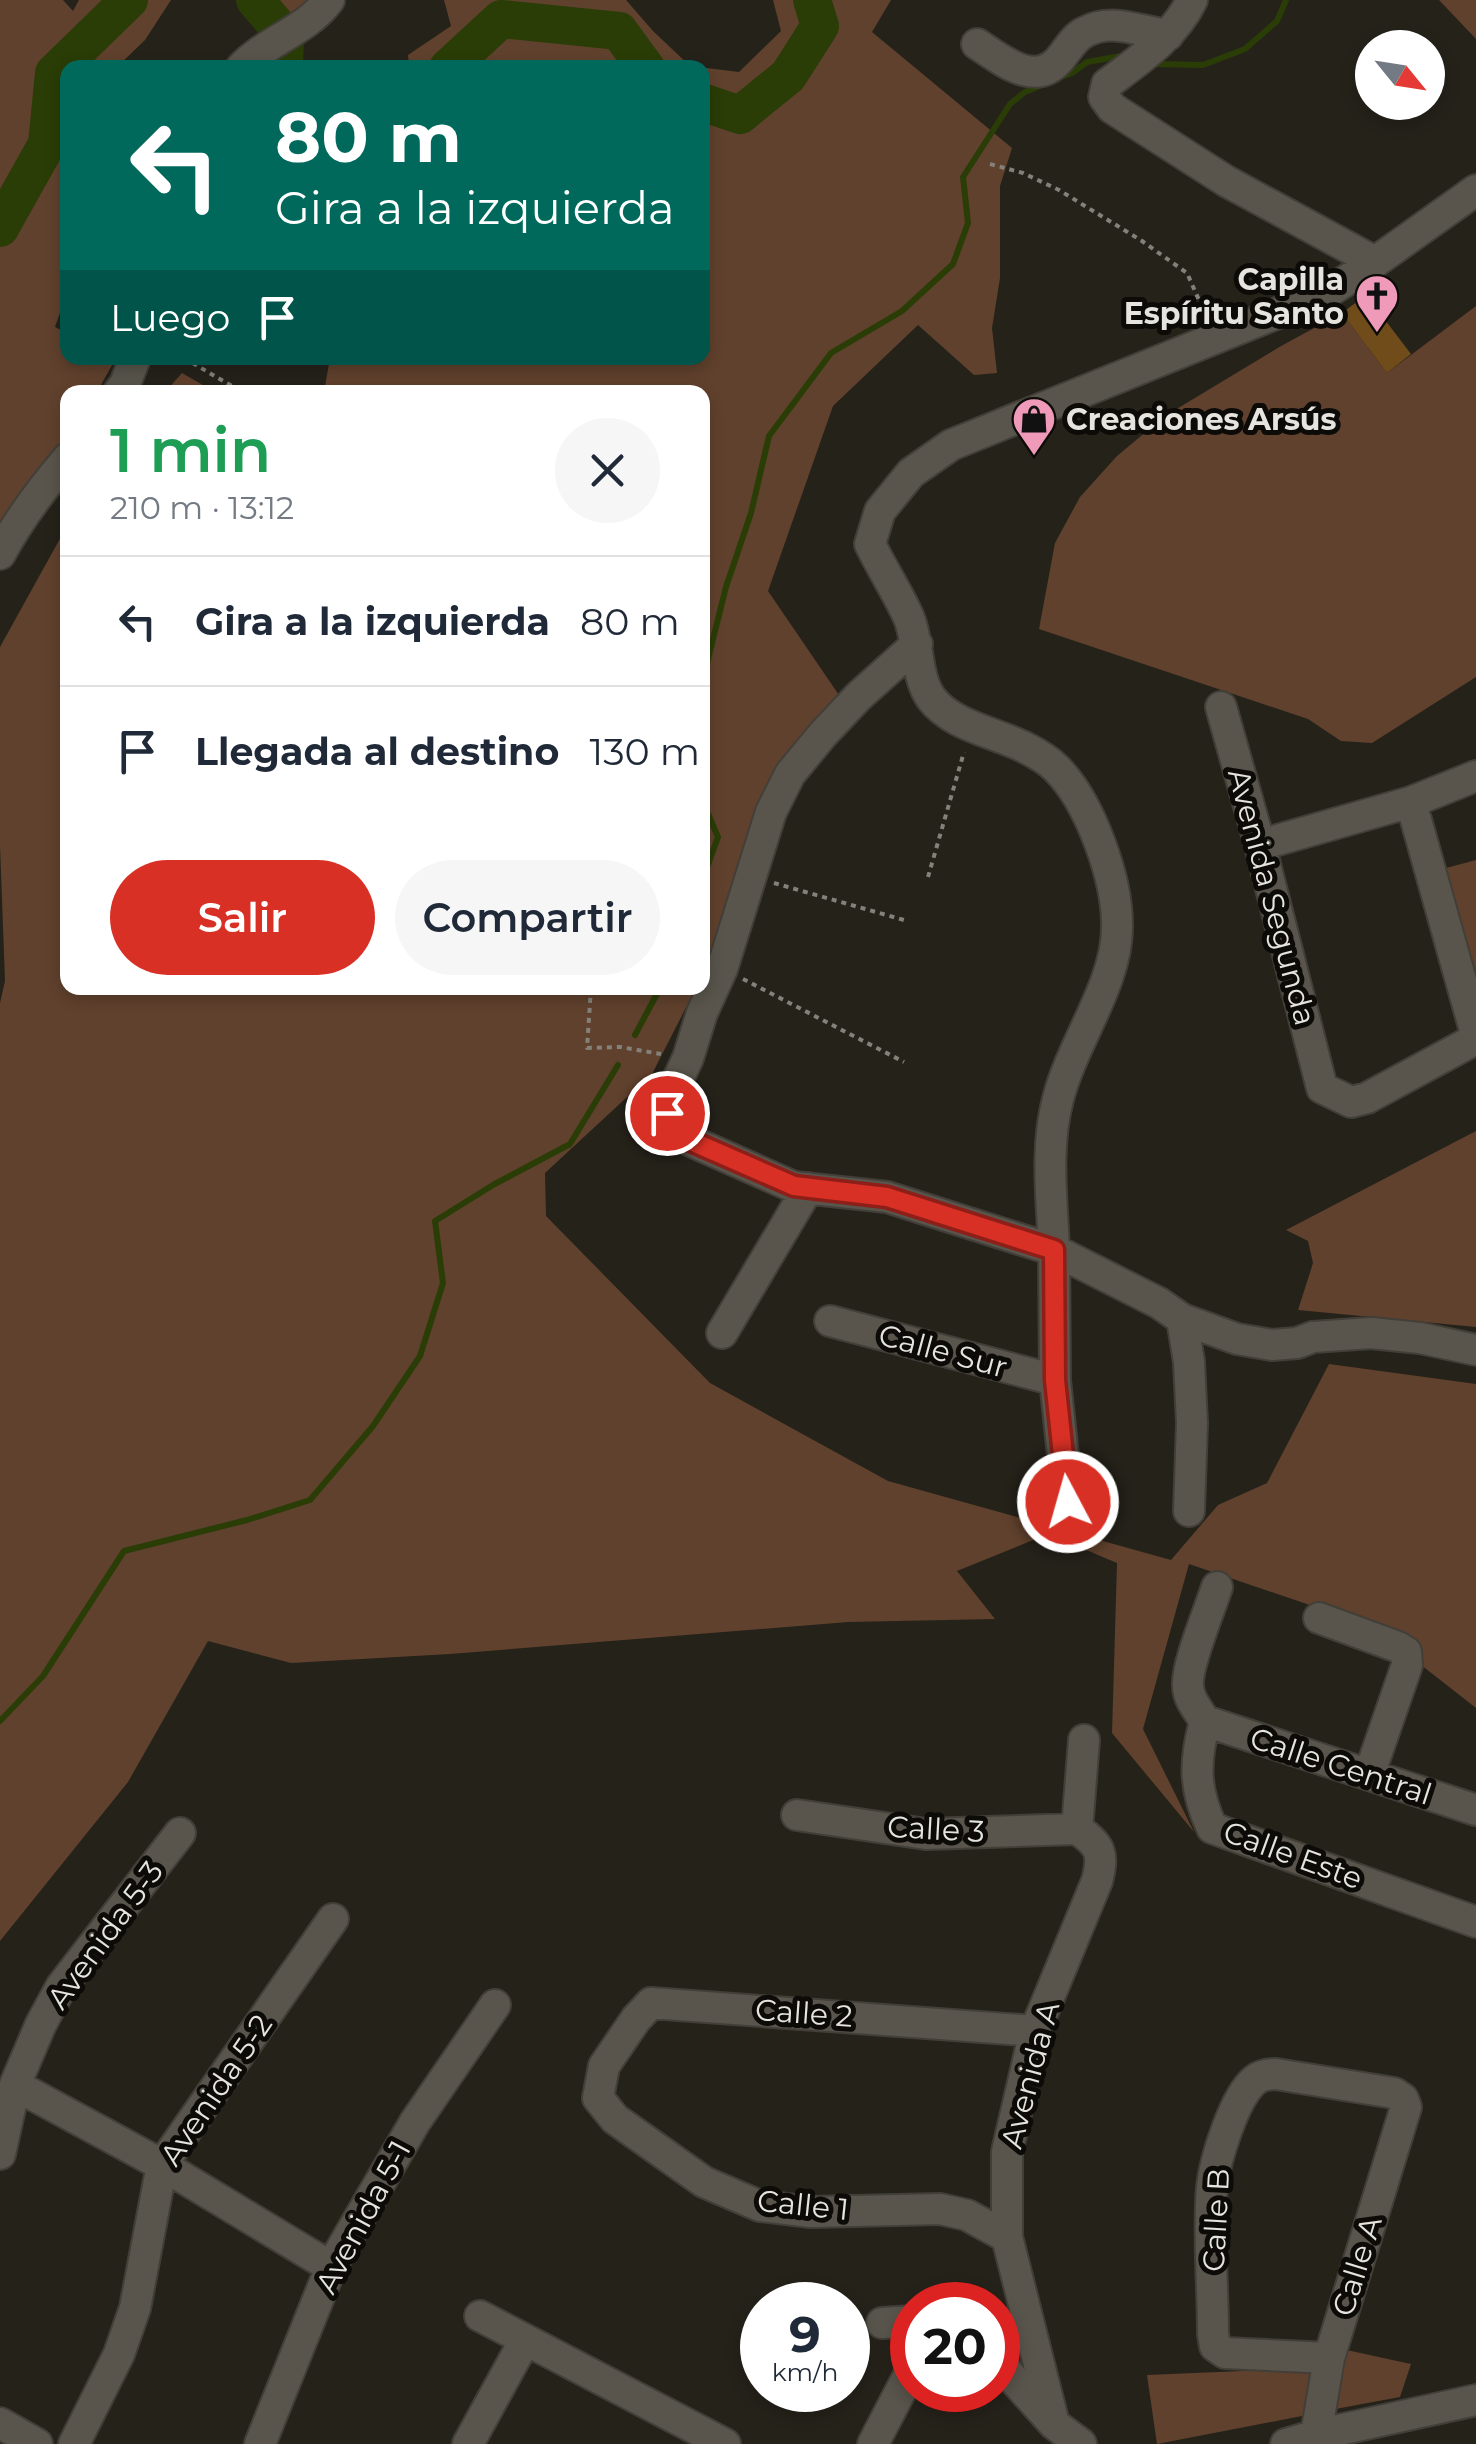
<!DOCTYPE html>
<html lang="es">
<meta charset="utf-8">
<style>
:root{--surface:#fff;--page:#f6f6f7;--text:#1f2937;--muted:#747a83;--line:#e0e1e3;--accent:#d93025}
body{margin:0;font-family:Montserrat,sans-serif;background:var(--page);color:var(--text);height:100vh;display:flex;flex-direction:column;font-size:38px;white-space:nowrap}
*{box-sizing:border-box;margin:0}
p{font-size:32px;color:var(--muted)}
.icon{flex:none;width:55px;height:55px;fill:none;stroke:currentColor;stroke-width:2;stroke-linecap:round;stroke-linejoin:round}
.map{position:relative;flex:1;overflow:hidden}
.panel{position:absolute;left:60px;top:385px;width:650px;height:610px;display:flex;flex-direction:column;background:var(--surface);border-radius:20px;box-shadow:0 5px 15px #0003}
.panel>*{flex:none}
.hud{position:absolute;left:60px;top:60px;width:650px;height:305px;border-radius:20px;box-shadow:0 5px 15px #0003;background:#00695c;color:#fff;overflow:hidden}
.needle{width:65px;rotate:120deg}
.controls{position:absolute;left:1355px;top:30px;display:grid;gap:20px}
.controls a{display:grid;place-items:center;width:90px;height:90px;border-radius:50%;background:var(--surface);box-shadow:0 5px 15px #0003;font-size:50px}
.speed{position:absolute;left:740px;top:2282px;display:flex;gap:20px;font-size:50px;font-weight:700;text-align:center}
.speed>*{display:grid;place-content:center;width:130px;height:130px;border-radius:50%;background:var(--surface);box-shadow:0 5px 15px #0003;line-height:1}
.speed small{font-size:25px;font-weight:400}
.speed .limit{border:15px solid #d22;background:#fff;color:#111}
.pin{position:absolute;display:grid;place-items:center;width:85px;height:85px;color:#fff;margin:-42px;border:5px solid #fff;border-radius:50%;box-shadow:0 2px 10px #0007}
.me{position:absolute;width:110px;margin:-55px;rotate:354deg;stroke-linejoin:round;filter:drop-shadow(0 0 8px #0008)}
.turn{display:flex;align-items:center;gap:35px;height:210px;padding:0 50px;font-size:45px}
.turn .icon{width:130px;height:130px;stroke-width:2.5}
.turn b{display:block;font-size:70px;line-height:85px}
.then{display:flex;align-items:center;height:95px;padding:0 50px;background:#0003;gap:20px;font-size:38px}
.round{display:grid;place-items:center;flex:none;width:105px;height:105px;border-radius:52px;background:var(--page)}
.overview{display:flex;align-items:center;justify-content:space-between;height:170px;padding:0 50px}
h1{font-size:60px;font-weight:600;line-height:75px;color:#1e9e55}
.button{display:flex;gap:20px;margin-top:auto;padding:20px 50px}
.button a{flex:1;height:115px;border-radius:60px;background:var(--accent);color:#fff;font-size:40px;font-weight:600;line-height:115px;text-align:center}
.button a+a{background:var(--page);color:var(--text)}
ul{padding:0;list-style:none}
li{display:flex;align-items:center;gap:30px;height:130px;padding:0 50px;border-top:2px solid var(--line)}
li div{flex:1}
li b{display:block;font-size:38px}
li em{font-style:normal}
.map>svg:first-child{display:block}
</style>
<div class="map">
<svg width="1476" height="2444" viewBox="0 0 1476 2444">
<rect width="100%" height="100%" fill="#25221a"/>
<!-- green -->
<path fill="#60412d" d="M0,0h63l10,11 6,-11h92l-26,40 -28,27 -49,1v222l-13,37 12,6 1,25h48l-19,34h-29l-1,50 -67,90z
M245,0h76l-21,26z
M444,0h182l27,31 37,35 49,6 42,-41 -8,-31h118l-19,32 140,116 -12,38v92l-8,50 5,45 -23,2 -56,-50 -85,81 -65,185 73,107 -138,276 -1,-582h-378l6,-34h372v-290l-293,-1 -1,-12 43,-29z
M1439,0h37v39z
M1476,306v371l-104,66 -31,-2 -33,-22 -269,-90 16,-86 25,-46 37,-41 48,-40 116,-70 61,-33 45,60z
M182,373l33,19h-50z
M67,526l1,462h628l-44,86 -107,99 1,43 164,167 178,98 283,79 47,-55 49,-22 62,-119 147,20v324l-55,-43 -8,-25 -224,-76 -46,165 51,103 -82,-99 5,-170 -69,-29 -91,37 38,48 -147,3 -398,32 -159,9 -83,-22 -80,141 -128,159v-938l5,-22 -5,-136v-198z
M1476,860v129l-30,-121z
M1476,1131v196l-178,-17 15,-47 -5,-22 -22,-11z
M1342,2349l69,15 -11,33 -70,13z
M1314,2368l-7,47 -150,29 -10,-69z"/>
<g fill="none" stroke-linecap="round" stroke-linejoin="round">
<!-- stream -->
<path stroke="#2a3d06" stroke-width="6" d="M1153,64l50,1 42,-16 32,-28 9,-21
M1058,78l14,-5 15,-11 34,-6
M702,696l6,-37 18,-72 25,-74 18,-77 62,-83 71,-42 51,-47 15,-41 -5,-46 47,-73 15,-12 22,-9
M702,800l16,37 -16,44
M635,1035l25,-47
M0,1721l43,-45 81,-125 123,-31 63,-20 63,-74 47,-70 23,-73 -8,-62 58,-36 77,-41 48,-79"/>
<!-- river -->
<path stroke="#2a3d06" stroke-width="38" d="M255,0l30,35 -1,33
M448,68l53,-49 118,12 27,37
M702,102l38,13 48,-39 32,-50 -8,-26
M0,228l47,-84 7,-71 75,-73"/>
</g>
<!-- building -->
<path fill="#704c1a" d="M1366,295l45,59 -24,19 -45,-60z"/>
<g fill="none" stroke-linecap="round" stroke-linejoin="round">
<!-- minor casing -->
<g stroke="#423f39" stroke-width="34">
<path id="minor" d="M1192,0c-18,37 -53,60 -85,84l-3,13 8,11 114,73 149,81
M977,44c24,15 57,44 82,16 8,-9 14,-22 26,-28 27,-15 55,0 83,3
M241,68c25,-27 66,-38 88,-68
M1476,190l-101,72 -50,32 -374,151 -40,28 -31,38 -10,33c12,25 28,49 39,74 10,25 7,59 22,80 21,28 63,34 93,49 10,5 24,13 32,21 34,34 62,111 61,160 0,56 -45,115 -59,171 -13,49 -6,101 -4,151l105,53 23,16 55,20 35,6 25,-2 16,-6 58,-4 49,5 56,12
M119,392l6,-8 10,-26
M0,554c19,-35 42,-66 68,-96
M917,644l-58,52 -36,38 -33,40 -19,38 -49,157 -20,44 -14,45 -16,34 -5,21 8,21 119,53 93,10 167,53 1,130 13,123
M1221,707l39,138 62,243 29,14 16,-4 109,-59
M1411,802l65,232
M1260,845l151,-43 65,-26
M1182,1319l7,43 3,61 -3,88
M830,1321l225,59
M722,1333l86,-145
M1319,1618l79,29 8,5 1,13 -38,110
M1205,1721c-11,42 -11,68 7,107l264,94
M1205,1721l271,89
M1205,1721c-7,-11 -17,-22 -17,-35 -2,-20 22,-77 29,-99
M797,1815l129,19 151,-5
M15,2085l147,80 169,102
M0,2154l15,-69 26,-61 20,-37 119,-154
M1007,2237l-40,-22 -27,-6 -129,3 -51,-6 -56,-24 -89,-63 -17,-21 6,-32 32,-47 15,-16 384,28
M480,2316l245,128
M882,2323l30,-2
M998,2362l56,62 27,20
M0,2423l37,21
M1054,2424l-47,-187v-85l28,-121 62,-150c7,-27 4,-36 -20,-52l7,-89
M1316,2435l13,-77 77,-251 -3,-8 -9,-6 -118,-19c-8,0 -15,1 -21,6 -21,17 -40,80 -43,107 -4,48 1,98 1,147l2,12 10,7 104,5
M74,2444l45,-90 16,-46 27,-143 171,-246
M260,2444l71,-177 84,-145 80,-117
M468,2444l57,-104
M873,2444l39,-75
M1286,2444l30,-9 160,-35"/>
</g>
<!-- path -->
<path stroke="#83817a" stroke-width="4" stroke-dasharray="5 5" stroke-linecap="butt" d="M990,164l33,9 36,17 83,51 45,32 19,43
M184,358l58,34
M928,877l36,-125
M774,883l130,37
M743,979l161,83
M591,988l-4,60 33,-1 41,7"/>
<!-- minor -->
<use href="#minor" stroke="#59554c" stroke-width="30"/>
</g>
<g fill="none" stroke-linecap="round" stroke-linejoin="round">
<!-- route casing -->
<g stroke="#8d1f18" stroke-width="25">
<path id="route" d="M667,1113l8,21 119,52 93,11 167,53 1,130 13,122"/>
</g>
<!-- route -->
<use href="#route" stroke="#d93025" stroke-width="18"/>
</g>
<!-- icons -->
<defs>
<g id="church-pin" transform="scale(2.25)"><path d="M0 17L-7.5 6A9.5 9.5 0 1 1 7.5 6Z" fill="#ef9ab8" stroke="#0c0b08"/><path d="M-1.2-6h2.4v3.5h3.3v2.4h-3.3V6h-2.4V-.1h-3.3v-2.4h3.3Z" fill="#111"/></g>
<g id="shop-pin" transform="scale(2.25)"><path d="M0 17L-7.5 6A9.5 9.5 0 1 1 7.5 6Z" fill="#ef9ab8" stroke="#0c0b08"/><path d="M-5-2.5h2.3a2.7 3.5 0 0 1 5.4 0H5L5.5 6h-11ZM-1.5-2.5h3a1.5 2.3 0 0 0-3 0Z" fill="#111"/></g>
</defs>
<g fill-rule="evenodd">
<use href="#church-pin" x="1377" y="296"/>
<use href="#shop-pin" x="1034" y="419"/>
</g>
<g text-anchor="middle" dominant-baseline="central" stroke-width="10" stroke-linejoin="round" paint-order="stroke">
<!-- poi labels -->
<g font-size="30" font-weight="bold" fill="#e6e4df" stroke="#0c0b08" text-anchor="end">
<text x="1344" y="279">Capilla<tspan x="1344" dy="34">Espíritu Santo</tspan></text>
<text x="1066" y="419" text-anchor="start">Creaciones Arsús</text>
</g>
<!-- street labels -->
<g font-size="30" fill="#e6e4df" stroke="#0c0b08">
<text transform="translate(1272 897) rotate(75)">Avenida Segunda</text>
<text transform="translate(943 1351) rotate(15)">Calle Sur</text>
<text transform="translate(1341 1766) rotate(18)">Calle Central</text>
<text transform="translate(936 1829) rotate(3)">Calle 3</text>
<text transform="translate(1293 1855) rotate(20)">Calle Este</text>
<text transform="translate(105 1935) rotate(-54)">Avenida 5-3</text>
<text transform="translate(804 2013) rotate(4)">Calle 2</text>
<text transform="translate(1030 2075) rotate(-75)">Avenida A</text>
<text transform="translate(216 2090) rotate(-56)">Avenida 5-2</text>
<text transform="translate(803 2205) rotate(6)">Calle 1</text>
<text transform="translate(363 2217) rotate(-62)">Avenida 5-1</text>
<text transform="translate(1216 2220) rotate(-87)">Calle B</text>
<text transform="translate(1357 2266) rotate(-73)">Calle A</text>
</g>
</g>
</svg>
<div class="controls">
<a><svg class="needle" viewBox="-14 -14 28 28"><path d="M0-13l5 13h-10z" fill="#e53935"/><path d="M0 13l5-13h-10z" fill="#747a83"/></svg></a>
</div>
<div class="speed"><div>9<small>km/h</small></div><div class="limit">20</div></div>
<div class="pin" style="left:667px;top:1113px;background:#d93025"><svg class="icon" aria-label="arrive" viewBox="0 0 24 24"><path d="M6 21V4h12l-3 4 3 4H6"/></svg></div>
<svg class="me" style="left:1068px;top:1502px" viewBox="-20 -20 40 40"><circle r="17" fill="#d93025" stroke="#fff" stroke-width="3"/><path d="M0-11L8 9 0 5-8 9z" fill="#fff"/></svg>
<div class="hud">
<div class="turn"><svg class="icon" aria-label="left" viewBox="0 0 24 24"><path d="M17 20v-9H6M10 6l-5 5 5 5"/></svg><div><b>80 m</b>Gira a la izquierda</div></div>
<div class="then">Luego<svg class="icon" aria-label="arrive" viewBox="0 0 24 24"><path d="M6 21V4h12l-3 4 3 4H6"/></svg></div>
</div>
<section class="panel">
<div class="overview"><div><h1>1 min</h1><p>210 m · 13:12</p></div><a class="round"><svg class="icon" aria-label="close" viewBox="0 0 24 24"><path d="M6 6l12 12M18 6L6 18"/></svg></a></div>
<ul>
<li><svg class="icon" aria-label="left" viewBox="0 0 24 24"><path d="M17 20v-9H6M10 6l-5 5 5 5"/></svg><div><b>Gira a la izquierda</b></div><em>80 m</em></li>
<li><svg class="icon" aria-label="arrive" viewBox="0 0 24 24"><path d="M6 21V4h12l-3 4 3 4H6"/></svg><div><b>Llegada al destino</b></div><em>130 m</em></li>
</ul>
<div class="button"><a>Salir</a><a>Compartir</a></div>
</section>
</div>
